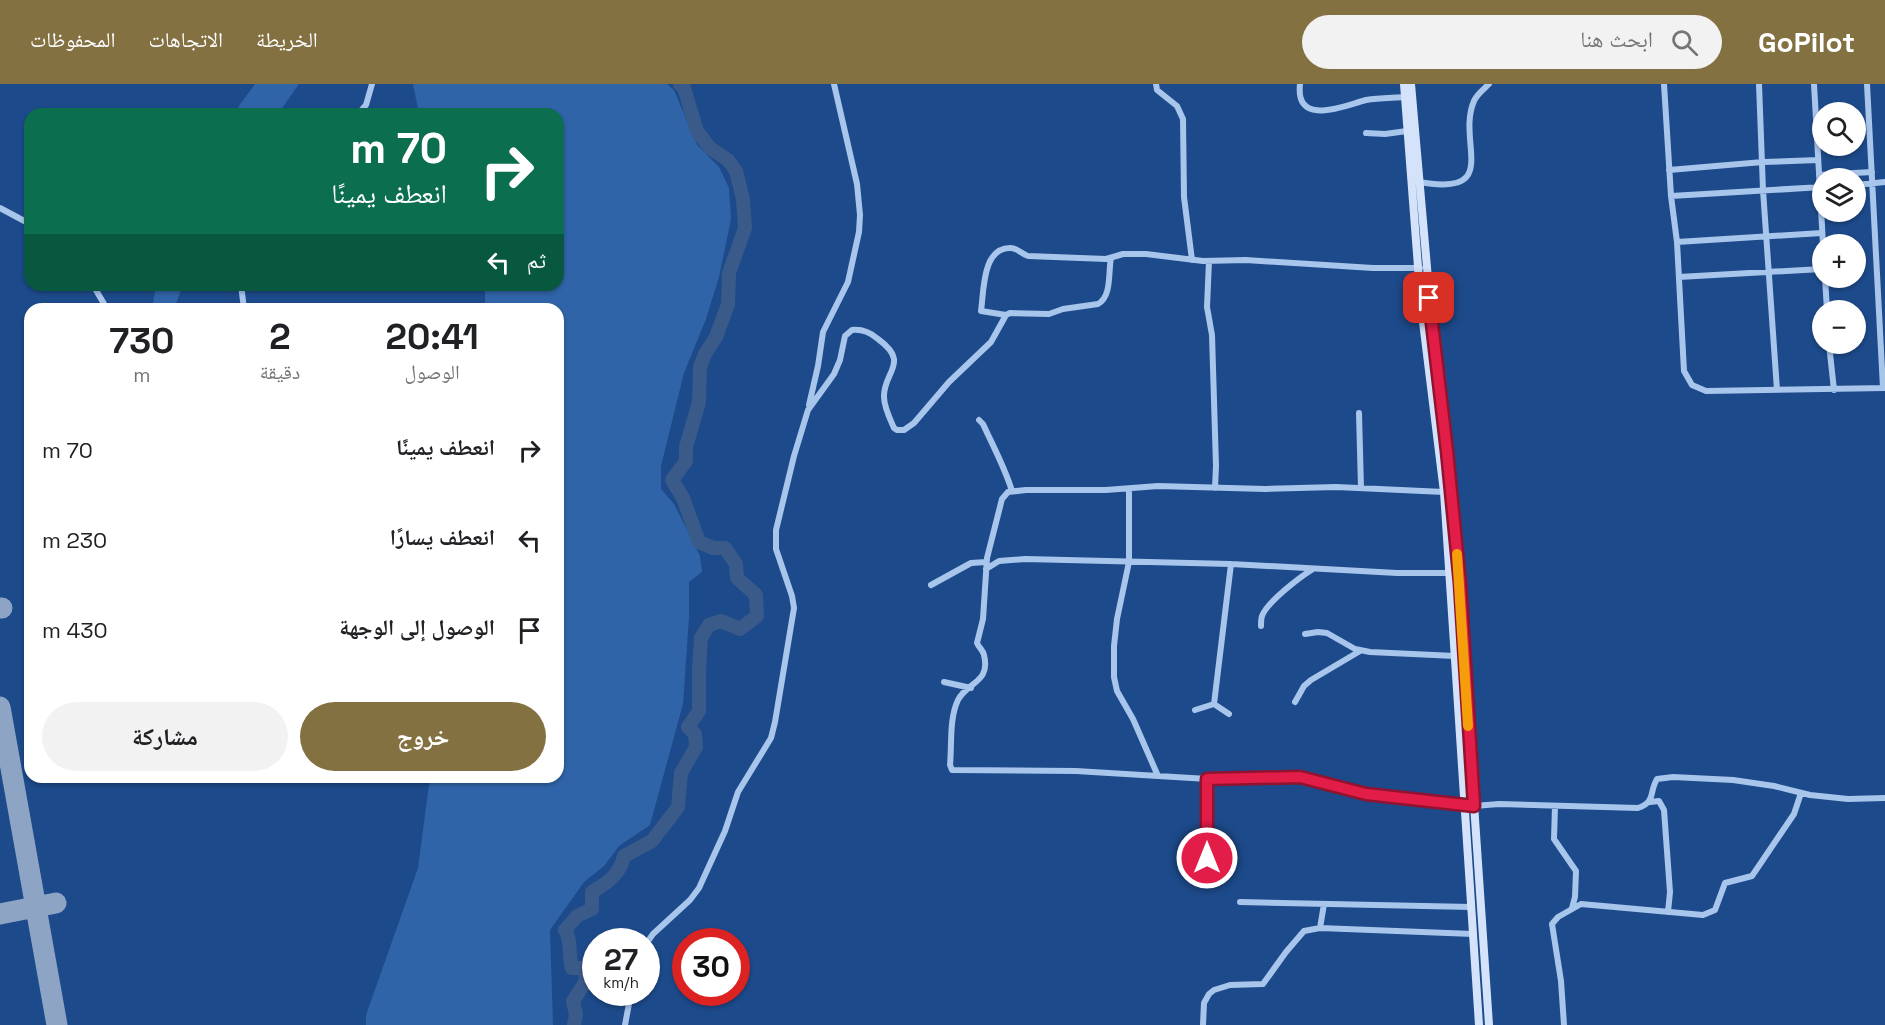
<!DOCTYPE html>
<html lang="ar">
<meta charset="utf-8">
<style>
:root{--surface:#fff;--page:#f2f2f2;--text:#202124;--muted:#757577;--accent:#837142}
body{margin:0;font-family:"Space Grotesk","Noto Naskh Arabic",sans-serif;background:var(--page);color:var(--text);direction:rtl;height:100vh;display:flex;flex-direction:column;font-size:22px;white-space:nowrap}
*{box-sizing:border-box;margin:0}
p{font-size:20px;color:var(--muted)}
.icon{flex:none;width:33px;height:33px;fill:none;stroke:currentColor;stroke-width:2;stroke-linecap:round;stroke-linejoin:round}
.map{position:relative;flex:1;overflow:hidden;direction:ltr}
.panel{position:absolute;left:24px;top:219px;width:540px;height:480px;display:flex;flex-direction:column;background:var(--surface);border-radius:18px;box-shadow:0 2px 4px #0004;direction:rtl}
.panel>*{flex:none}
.banner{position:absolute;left:24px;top:24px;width:540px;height:183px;border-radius:18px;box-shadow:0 2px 4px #0004;direction:rtl;background:#0b6e4f;color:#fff;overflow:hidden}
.buttons{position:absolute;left:1812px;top:18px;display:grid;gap:12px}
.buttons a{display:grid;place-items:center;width:54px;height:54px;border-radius:50%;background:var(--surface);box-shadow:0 2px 4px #0004;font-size:30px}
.speed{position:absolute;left:582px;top:844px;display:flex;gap:12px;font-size:30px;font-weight:700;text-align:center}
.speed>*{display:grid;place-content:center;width:78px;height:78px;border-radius:50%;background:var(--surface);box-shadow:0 2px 4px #0004;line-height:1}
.speed small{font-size:15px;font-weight:400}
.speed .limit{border:9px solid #d22;background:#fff;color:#111}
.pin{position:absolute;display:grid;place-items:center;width:51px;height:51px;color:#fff;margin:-26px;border-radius:12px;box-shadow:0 3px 9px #0006}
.me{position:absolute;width:66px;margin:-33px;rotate:0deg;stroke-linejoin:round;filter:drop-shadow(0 0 4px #0008)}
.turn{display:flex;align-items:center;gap:21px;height:126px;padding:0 18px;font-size:27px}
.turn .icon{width:78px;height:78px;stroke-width:2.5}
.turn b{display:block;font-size:42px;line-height:51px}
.then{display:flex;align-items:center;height:57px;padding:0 18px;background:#0003;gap:12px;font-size:22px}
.eta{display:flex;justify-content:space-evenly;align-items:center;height:102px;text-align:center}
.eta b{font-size:36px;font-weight:800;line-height:42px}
.cta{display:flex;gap:12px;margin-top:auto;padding:12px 18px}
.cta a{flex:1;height:69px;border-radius:36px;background:var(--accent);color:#fff;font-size:24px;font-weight:800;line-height:69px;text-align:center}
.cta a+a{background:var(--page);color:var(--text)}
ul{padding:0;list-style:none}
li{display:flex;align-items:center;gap:18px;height:90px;padding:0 18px}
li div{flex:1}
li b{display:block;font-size:22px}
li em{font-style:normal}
header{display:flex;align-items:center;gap:36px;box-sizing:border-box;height:84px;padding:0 30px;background:var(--accent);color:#fff}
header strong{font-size:28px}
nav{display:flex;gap:33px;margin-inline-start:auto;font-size:21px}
.search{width:420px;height:54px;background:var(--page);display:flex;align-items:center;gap:15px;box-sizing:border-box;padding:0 21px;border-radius:33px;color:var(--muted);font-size:22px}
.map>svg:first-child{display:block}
</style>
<header>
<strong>GoPilot</strong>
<div class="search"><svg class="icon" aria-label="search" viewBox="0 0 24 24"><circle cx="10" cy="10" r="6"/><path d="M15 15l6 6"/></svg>ابحث هنا</div>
<nav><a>الخريطة</a><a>الاتجاهات</a><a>المحفوظات</a></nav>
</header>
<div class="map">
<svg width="1885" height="941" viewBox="0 0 1885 941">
<rect width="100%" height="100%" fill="#1d4a8a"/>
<!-- green -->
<path fill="#3064a8" d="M255,0h44l-21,30h-45z
M413,0h254l7,6 23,55 22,22 10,21 2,31 -12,58 -13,42 -22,54 -23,93v23l13,15 26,52 2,16 -13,10v35l-6,87 -33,121 -31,21 -15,20 -20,16 -34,48 3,95h-187v-10l52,-147 12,-91h128v-468h-73v-24h73v-171h-139z
M156,201h27l-9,24h-22z"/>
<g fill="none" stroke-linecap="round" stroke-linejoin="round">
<!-- river -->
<path stroke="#3a5b89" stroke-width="14" d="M574,941l2,-10 -3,-14 13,-20 -1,-13h-13c-4,-12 0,-28 -7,-38l12,-14 15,-7v-17c15,-9 28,-17 32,-36l28,-15 26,-34 3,-34 15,-26 -1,-13 -7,-7 11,-16v-42l2,-31 8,-13 12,-4 19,8 17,-13 -1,-21 -19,-17 -1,-14 -11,-16h-12l-14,-6 -16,-44 -11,-18 14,-19v-14l13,-45 1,-35 5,-13 11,-17 12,-33 1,-31 16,-45 -2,-29 -7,-28 -8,-11 -18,-12 -13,-17 -13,-43 -4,-4"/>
<!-- taxiway -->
<path stroke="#8ea4c4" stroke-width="21" d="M0,524h2
M0,623l57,318
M0,830l56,-11"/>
<!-- street -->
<path stroke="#a8c5ec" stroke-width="6" d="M1156,0l1,6 20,16 6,13 1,78 8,63
M1300,0c-5,44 46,21 66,16 13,-2 26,-2 39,-3
M1664,0l7,112 151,-9
M1759,0l4,106 14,200
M1814,0l9,160
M1867,0l16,304
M358,30l8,-9 6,-21
M1366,49l19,1 22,-3
M1669,86l94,-8 55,-2
M1819,91l53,-3
M1419,98c84,15 37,-40 55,-81 3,-7 10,-12 15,-17
M1856,101l29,-3
M1671,112l6,46 7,129 8,14 14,6 179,-3
M0,124l30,16
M1677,158l145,-9
M1209,177l-2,46 5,28 4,131 -1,22
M1679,193l143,-8
M1825,194l2,32
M93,201l14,24
M241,201l3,24
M1006,231l-25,-4c3,-20 1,-64 30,-63 6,0 11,6 17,8l78,3 17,-5h23l57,7 43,-1 127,8h47
M1829,260l5,46
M809,321l9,-39 5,-34 25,-50 11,-50 1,-17 -3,-31 -23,-100
M1359,329l2,75
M979,336l4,4c10,22 22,44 29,67
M1129,405v73l-12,57 -3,27v31l3,14 16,28 25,57
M1444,408l-108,-5 -71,2 -107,-3 -52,4h-80l-18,2 -6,7 -15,59 -4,61 -6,24c2,5 6,7 7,12 7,28 -17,27 -26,45 -9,19 -6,44 -8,65l2,5 124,1 148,9 76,-3 66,17 108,12 25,-2 139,4c18,-6 11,-16 19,-29l16,-2 60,3 41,6 36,9 38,4 37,-1
M986,485l13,-8 26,-2 206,5 166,9h53
M931,501l40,-22 15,-1
M1261,542c0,-4 0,-7 1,-10 5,-14 38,-39 51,-47
M1305,550l13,-2 9,1 28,16 15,3 85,4
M944,598l27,6
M1295,618l9,-16 7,-6 49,-29
M1214,620l17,-140
M1195,626l19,-6 15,10
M1207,695v79
M1650,718l9,-1 5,9 6,82 -2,20
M1555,722l-1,33 22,32 -1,26 -3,11
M1240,818l231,5
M1320,844l153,6
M646,860l7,-10 37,-34 9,-12 26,-57 13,-39 33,-54 4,-16 19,-114 -2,-12 -16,-47v-19l18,-74 14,-46 26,-36 6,-14 5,-24 7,-6c10,-1 19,3 26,9 33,24 5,33 6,58 0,10 6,22 10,31l3,2h7l10,-7 35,-41 42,-40 15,-27 4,-2 39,1 14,-5 35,-5c14,-8 10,-31 13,-46
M625,941l6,-32
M1203,941l1,-22 5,-9 5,-4 16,-5 33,-1 23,-32 18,-21 16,-3 4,-24
M1564,941l-3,-44 -9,-57 6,-7 23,-13 122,11 12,-5 10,-27 27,-7 42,-62 7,-21"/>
<!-- secondary -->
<path stroke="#d4e3f9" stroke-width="8" d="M1404,0l17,222 23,186 35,533
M1411,0l22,252 14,115 12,132 30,442"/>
</g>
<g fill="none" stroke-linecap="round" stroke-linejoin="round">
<!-- route casing -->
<g stroke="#92132f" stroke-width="15">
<path id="route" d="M1207,774v-79l93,-2 66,17 108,12 -14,-223 -13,-132 -18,-153"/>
</g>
<!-- route -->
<use href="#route" stroke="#e11d48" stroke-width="10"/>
<!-- slow -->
<path stroke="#f59e0b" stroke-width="10" d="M1457,470l11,172"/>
</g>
</svg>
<div class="buttons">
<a><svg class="icon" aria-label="search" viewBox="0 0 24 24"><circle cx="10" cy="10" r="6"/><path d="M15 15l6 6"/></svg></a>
<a><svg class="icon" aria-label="layers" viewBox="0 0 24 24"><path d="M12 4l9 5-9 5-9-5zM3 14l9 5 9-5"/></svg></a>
<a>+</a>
<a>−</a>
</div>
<div class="speed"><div>27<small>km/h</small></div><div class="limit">30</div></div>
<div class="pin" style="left:1429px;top:214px;background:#d93025"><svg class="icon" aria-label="arrive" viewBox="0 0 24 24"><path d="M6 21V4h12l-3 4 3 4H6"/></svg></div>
<svg class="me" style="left:1207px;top:774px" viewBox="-20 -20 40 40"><circle r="17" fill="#e11d48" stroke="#fff" stroke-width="3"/><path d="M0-11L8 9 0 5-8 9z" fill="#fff"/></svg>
<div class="banner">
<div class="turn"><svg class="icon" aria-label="right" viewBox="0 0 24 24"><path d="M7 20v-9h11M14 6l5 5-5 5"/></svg><div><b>70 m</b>انعطف يمينًا</div></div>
<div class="then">ثم<svg class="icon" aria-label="left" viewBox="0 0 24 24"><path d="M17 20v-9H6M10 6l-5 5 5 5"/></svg></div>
</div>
<section class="panel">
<div class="eta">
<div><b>20:41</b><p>الوصول</p></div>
<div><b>2</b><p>دقيقة</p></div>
<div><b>730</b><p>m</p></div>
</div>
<ul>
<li><svg class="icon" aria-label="right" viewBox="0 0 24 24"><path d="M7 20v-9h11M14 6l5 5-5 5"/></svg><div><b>انعطف يمينًا</b></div><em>70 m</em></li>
<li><svg class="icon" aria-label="left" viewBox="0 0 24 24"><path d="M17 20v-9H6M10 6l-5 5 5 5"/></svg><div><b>انعطف يسارًا</b></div><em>230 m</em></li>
<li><svg class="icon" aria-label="arrive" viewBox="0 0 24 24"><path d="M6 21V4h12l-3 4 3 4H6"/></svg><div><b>الوصول إلى الوجهة</b></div><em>430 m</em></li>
</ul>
<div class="cta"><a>خروج</a><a>مشاركة</a></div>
</section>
</div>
